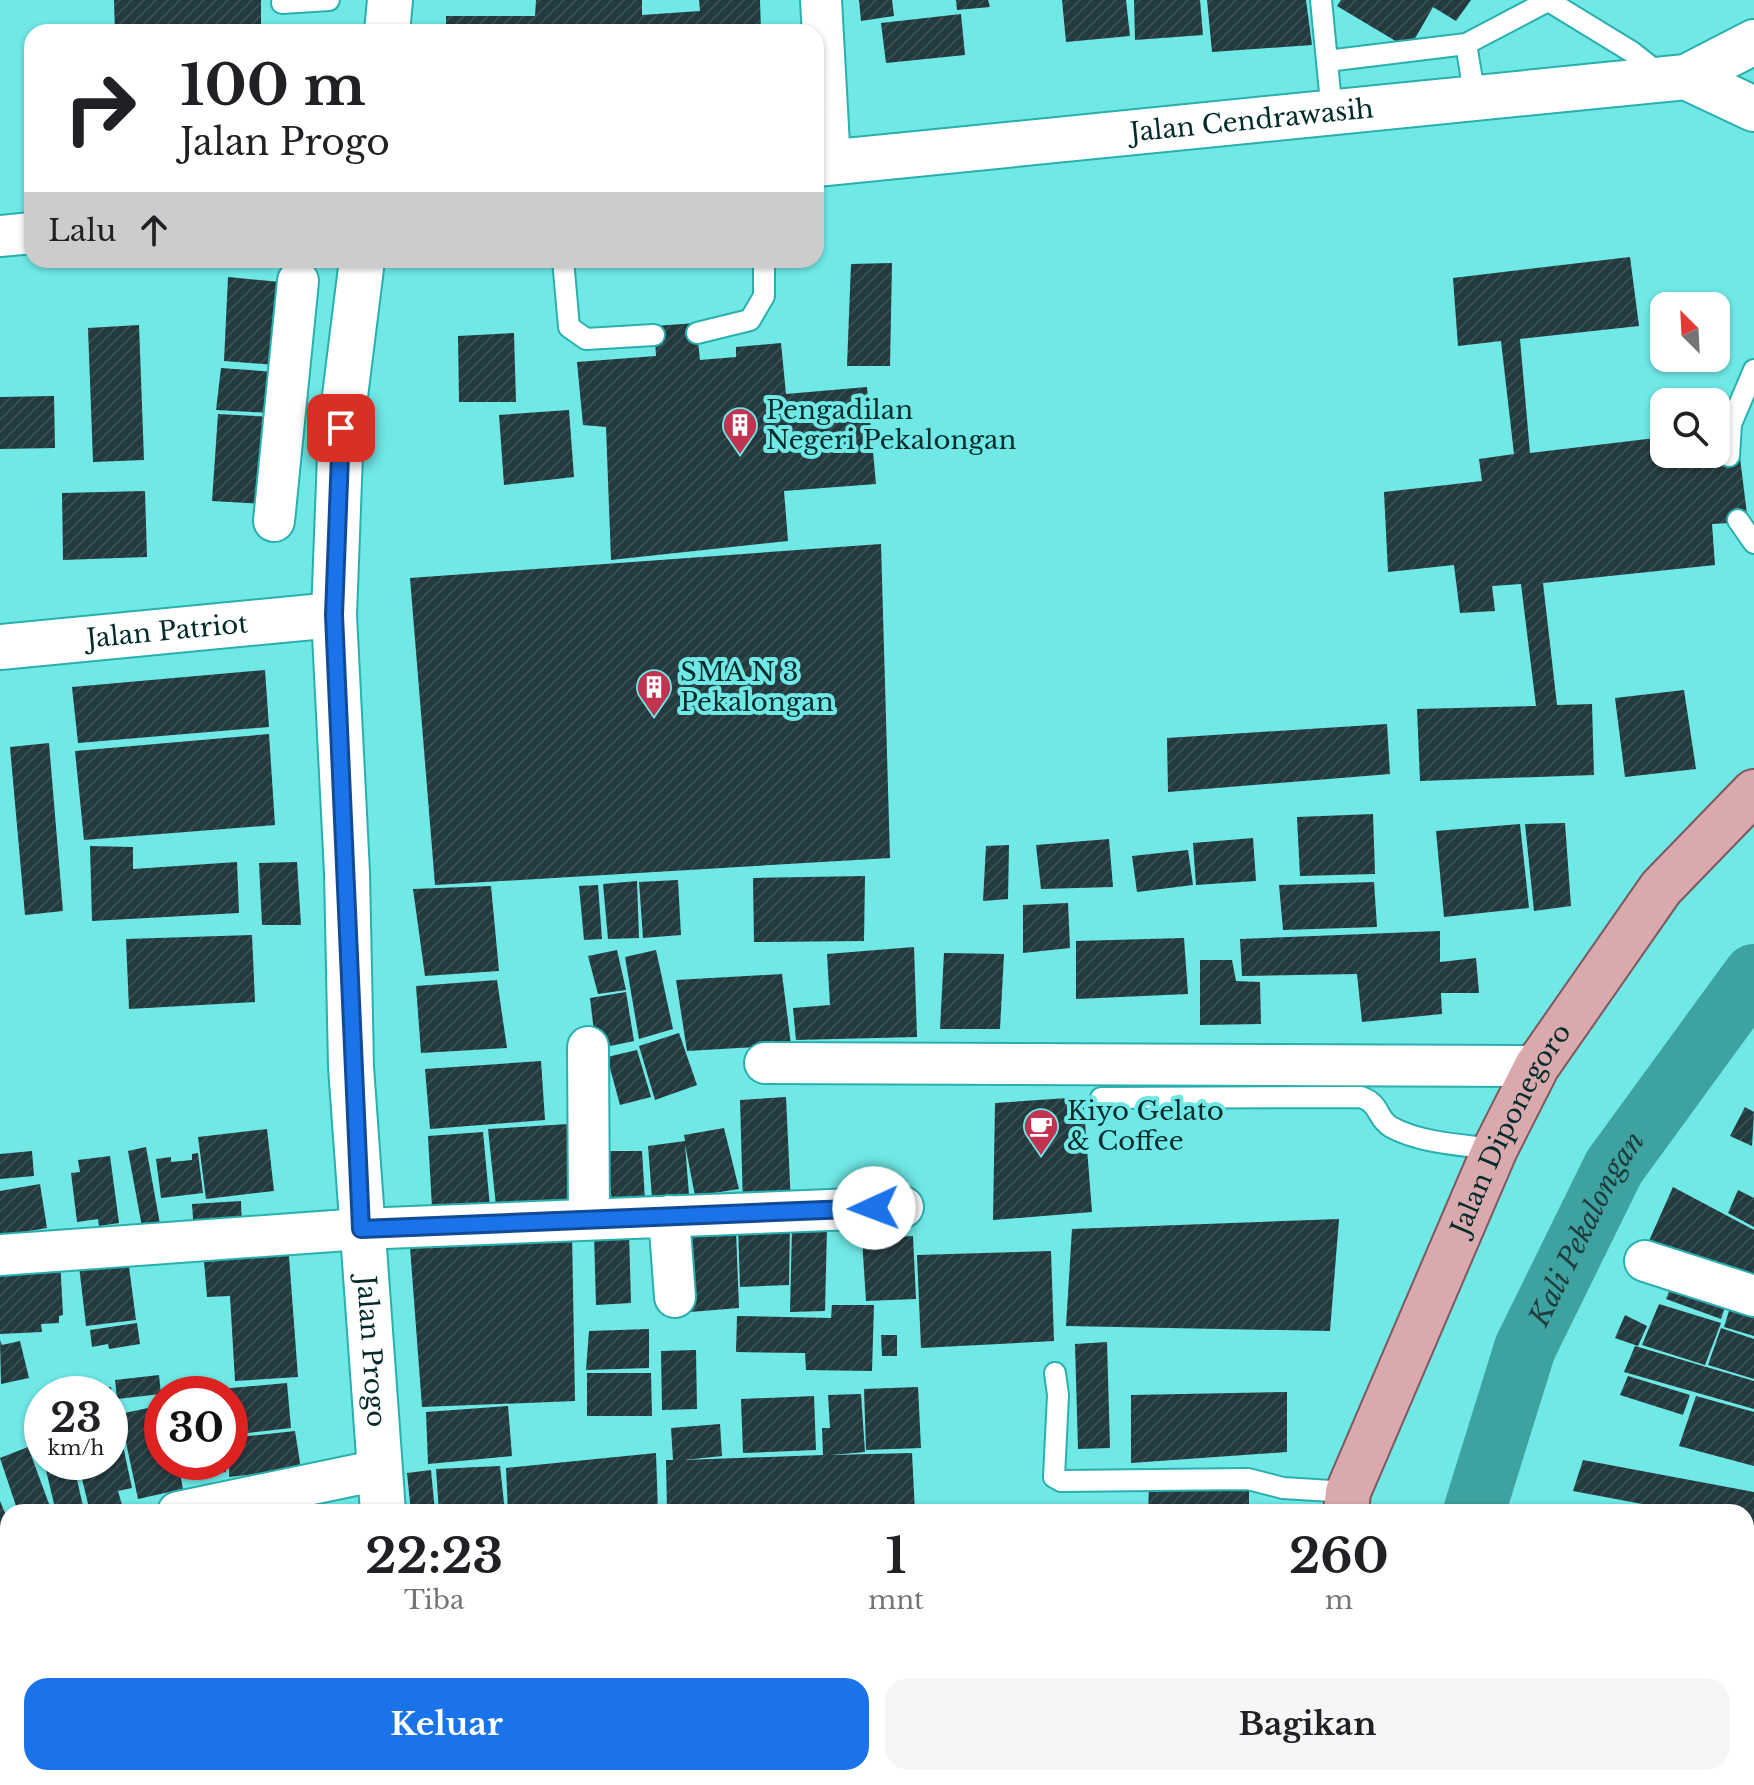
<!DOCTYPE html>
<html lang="id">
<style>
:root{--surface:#fff;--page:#f6f6f6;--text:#202124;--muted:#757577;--accent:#1a73e8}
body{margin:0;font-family:"Libre Baskerville",serif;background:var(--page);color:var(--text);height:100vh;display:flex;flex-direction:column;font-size:30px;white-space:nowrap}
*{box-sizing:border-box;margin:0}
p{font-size:26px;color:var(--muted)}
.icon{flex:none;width:44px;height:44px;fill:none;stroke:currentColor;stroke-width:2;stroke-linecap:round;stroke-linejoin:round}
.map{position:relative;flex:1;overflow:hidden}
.details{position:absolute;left:0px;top:1504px;width:1754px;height:282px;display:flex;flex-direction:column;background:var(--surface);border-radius:24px 24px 0 0;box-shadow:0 2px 6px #0004}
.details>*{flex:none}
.guide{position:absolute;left:24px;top:24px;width:800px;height:244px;border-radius:24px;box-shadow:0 2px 6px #0004;background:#fff;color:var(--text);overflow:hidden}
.needle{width:52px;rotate:336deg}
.controls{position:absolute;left:1650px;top:292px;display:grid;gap:16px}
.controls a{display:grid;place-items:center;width:80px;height:80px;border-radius:16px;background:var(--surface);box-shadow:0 2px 6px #0004;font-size:40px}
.speed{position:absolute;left:24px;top:1376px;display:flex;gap:16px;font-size:40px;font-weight:700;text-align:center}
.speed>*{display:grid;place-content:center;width:104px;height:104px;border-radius:50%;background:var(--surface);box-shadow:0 2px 6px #0004;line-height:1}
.speed small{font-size:20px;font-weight:400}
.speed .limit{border:12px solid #d22;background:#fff;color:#111}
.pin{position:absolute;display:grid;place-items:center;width:68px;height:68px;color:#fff;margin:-34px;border-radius:16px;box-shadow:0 4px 12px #0006}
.me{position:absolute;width:88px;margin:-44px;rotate:268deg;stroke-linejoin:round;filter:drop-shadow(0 0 6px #0008)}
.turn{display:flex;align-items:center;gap:28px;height:168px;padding:0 24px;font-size:36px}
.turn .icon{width:104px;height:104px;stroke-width:2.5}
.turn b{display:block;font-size:56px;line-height:68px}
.then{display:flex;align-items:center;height:76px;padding:0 24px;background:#0003;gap:16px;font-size:30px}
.eta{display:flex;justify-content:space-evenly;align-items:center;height:136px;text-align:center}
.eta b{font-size:48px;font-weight:800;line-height:56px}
.action{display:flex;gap:16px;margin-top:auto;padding:16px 24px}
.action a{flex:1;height:92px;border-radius:24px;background:var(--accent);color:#fff;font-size:32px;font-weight:800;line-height:92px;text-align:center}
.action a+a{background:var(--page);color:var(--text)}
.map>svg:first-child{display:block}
</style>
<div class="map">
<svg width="1754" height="1785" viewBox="0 0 1754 1785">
<defs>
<pattern id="building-hatch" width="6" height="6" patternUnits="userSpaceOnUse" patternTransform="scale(2)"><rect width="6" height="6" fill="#233a3f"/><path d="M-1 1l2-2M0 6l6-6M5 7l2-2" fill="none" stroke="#394e52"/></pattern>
</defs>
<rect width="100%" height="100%" fill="#6fe8e6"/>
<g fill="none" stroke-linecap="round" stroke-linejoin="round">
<!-- river -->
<g stroke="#3ea2a1" stroke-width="62">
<path id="s1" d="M1474,1512l51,-164 89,-181 140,-192"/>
<path d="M1424,1785v-7"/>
</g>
</g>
<!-- building -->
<path fill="url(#building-hatch)" d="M114,0h147v32h-146z
M536,0h106v15l58,-4 -1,-11h61l1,32h-315v-16h89z
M859,0h33l2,16 -33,5z
M956,0h32l2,7 -33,3z
M1062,0h64l4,36 -64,6z
M1134,0h66l3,35 -68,5z
M1207,0h99l6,45 -100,7z
M1341,0h130l-15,21 -23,-14 -24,42 -72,-43z
M961,14l4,41 -79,8 -5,-40z
M1630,257l9,69 -119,13 10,114 134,-16v17h50l1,5 25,-1 8,64 -36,2 3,41 -172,18 14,122 35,-1 2,71 -174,6 -3,-72 119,-3 -15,-122 -29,2 3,25 -35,2 -6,-48 -66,7 -4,-80 98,-11 -3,-22 35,-5 -13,-113 -43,5 -5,-68z
M892,263l-2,103h-43l4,-102z
M228,277l52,5 -3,83 -53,-4z
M696,323l4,37 36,-3v-10l45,-4 5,51 81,-7 9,97 -92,7 4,50 -177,19 -5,-133 -23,-2 -6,-63 79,-6 -2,-30z
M139,325l5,135 -51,2 -5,-134z
M514,333l2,69h-57l-1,-66z
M221,368l54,4 -4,41 -55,-3z
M54,396l1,52 -55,1v-52z
M569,410l5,67 -70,8 -5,-70z
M218,414l55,3 -7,87 -54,-3z
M145,491l2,66 -84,3 -1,-67z
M881,544l9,314 -455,27 -25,-307z
M265,670l4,57 -191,16 -6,-56z
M1684,690l12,79 -71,8 -10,-79z
M1387,724l3,50 -222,18 -1,-54z
M269,734l6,91 -191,15 -9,-89z
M49,743l14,168 -38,4 -15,-168z
M1373,814l2,60 -75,2 -3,-59z
M1565,823l6,83 -37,5 -9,-87z
M1520,824l9,84 -85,9 -8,-86z
M1253,838l3,43 -60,4 -3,-42z
M1109,839l4,48 -72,2 -5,-44z
M1009,845l-1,54 -25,2 3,-55z
M90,846l43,1v22l104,-7 2,51 -147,8z
M1188,850l5,35 -56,7 -5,-36z
M297,862l4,63h-39l-3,-62z
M865,876l-1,65 -110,1 -1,-64z
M678,880l3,55 -38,3 -4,-56z
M637,881l2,57 -31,1 -5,-55z
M1374,882l3,45 -94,3 -4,-45z
M598,885l4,54 -18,1 -5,-54z
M491,886l8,85 -74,5 -12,-87z
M1068,903l2,45 -47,5v-48z
M1440,931v31l36,-4 3,35h-38l1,21 -80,8 -5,-48 -115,2 -2,-37z
M252,935l3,67 -126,7 -3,-70z
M1184,938l4,56 -112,5v-58z
M914,947l3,90 -121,3 -3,-32 37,-3 -3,-51z
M617,950l9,40 -28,4 -10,-38z
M656,950l17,79 -34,10 -14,-82z
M944,953l60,1 -4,75h-60z
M1200,960h32l4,21 24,1 1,42 -61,1z
M782,974l9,71 -104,6 -11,-71z
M497,980l10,68 -86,5 -5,-67z
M626,992l8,49 -38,8 -6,-51z
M679,1033l18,52 -42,15 -16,-54z
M637,1050l14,47 -31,8 -13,-48z
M541,1061l4,59 -115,9 -5,-60z
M786,1097l5,108h-48l-3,-105z
M1083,1097l9,115 -99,8 2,-117z
M1745,1107l9,5 -2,34 -22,-10z
M568,1124l8,75 -80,7 -8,-77z
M724,1128l15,61 -44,7 -10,-52 5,64 -37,3 -5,-65 37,-5 -1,-6z
M267,1129l7,62 -68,8 -8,-62z
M483,1132l7,75 -58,1 -4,-72z
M146,1147l14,77 -18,3 -14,-76z
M32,1151l2,25 -34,3v-25z
M605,1151h37l3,49 -33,1z
M198,1153l5,40 -42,5 -5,-39 15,-2v5l21,-2v-6z
M110,1156l9,67 -20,3 -1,-7 -21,3 -6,-49 9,-1 -2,-12z
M40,1184l7,44 -47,8v-45z
M1673,1187l81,43v61l-110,-39z
M1738,1190l16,8v29l-26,-14z
M241,1201l1,28 -48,3 -2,-28z
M1339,1219l-9,112 -264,-5 6,-97z
M790,1223l-1,62 -49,2 -2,-63z
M792,1227l35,1 -2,83 -35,1z
M736,1231l3,77 -49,4 -2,-80z
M629,1232l2,71 -35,2 -2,-72z
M572,1233l3,168 -153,6 -12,-160z
M913,1236l3,63 -50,2 -4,-62z
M288,1243l10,134 -63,4 -5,-85 -23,1 -4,-48z
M1051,1251l3,90 -133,7 -4,-93z
M60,1258l3,57 -4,1v7l-18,1 1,8 -42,2v-72z
M128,1259l8,61 -50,6 -7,-60z
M1677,1273l53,19 -9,27 -55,-20z
M1734,1295l20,6v35l-30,-9z
M1659,1304l62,19 -16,42 -63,-20z
M832,1305h42l-2,66 -66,-1 -1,-17 -69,-1 1,-36 94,2z
M1625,1315l22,11 -9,20 -23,-8z
M137,1323l3,21 -31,5 -1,-5 -16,3 -2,-17z
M1721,1328l33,11v40l-46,-14z
M649,1329v39l-63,2 3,-39z
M881,1335h16v21h-15z
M0,1340l2,5 18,-4 9,37 -28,6z
M1107,1342l3,106 -32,1 -3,-105z
M1635,1346l119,35v28l-130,-37z
M696,1350l1,59 -35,1 -1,-59z
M587,1373h64l1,43h-65z
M159,1375l2,19 -44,5 -2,-19z
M1628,1376l62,19 -7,20 -63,-20z
M287,1383l4,45 -61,7v-41h-10l-1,-5z
M217,1386l1,8h-51l-1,-3z
M111,1387l1,7h-31v-2z
M918,1387l3,61 -55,2 -2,-61z
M1287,1392v60l-156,11v-68z
M861,1394l4,58 -35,3 82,-2 3,59h-248l-1,-52h7l-2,-32 49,-4 2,32 -38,4 139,-5 -1,-27h8l-2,-33z
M814,1396l2,54 -73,3 -2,-54z
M1696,1396l58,16v54l-75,-20z
M110,1399l6,36 -6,1z
M162,1405v57h16l5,27 -45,10 -18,-85z
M508,1406l4,50 -84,8 -2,-52z
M295,1431l6,38 -72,8 1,-39z
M123,1446l9,42 -14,3 4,14 -32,7 -12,-50h32v-14z
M28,1447l24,65h-34l-18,-54z
M656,1453l2,59h-150l-2,-44z
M1583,1460l171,32v33l-8,-2v-11h-61l-112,-21z
M44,1462h29l10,44 -27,6z
M196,1462h29l1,10 -29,3z
M500,1466l5,46h-66l-3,-43z
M431,1470l4,42h-24l-4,-39z
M1149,1486h100v26h-101z
M310,1495l3,17h-85z
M0,1501l8,19v14l-8,3z
M1746,1533l8,2 -1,53 -7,-2z
M8,1581v79l-8,2v-79z
M1746,1653l8,1v36l-8,-1z
M1746,1719h8v36h-8z
M8,1724v57h-4l-4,-20v-36z
M1746,1757h8v28h-152l1,-7h143z
M65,1778l2,7h-28l-2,-6z
M71,1778h23l2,7h-23z
M96,1778h30l2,7h-30z
M145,1778h43v1l-41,6z
M234,1778h68v2l-67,5z
M443,1778h184l1,7h-184z
M662,1778h268l1,7h-269z
M1258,1780v5h-58l-1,-2z"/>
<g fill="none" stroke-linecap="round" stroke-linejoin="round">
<!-- service casing -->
<g stroke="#29afae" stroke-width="24">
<path id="service" d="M1321,0l11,113
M1547,0l85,52 29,23
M282,3l47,-3
M1466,44l80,-42
M1327,61l139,-17 9,54
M563,260l6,67 17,12 68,-4
M697,333l53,-13 14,-24v-36
M1729,456l2,-32 23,-54
M1738,520l16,23
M1101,1098l260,-1c20,7 15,21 30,30 29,16 71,18 104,22
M1055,1373l3,22 -4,82 7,4 187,-2 35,9 65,4"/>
</g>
<!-- minor casing -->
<g stroke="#29afae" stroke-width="44">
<path id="minor" d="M821,0l9,163
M0,236l32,-3
M274,521l24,-240
M588,1047l1,170
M765,1063l772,3
M669,1216l6,81
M0,1255l361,-26 542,-22
M1645,1261l109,35
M178,1512l201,-42
M0,1549l8,-2"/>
</g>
<!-- tertiary casing -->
<g stroke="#29afae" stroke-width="48">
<g id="tertiary">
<path d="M387,32l3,-32"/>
<path d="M1686,77l68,32"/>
<path id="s2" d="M816,164l870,-87 68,-35"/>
<path id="s3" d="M362,260l-21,168 -7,187 13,258 4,194 32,445"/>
<path id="s4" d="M0,647l334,-32"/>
<path d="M404,1778v7"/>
</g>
</g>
<!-- primary casing -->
<g stroke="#7e585d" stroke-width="48">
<g id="primary">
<path id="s5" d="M1346,1512l2,-20 147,-343 42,-83 124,-178 93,-96"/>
<path d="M1314,1785v-7"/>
</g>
</g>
<!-- service -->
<use href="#service" stroke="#fff" stroke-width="20"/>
<!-- minor -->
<use href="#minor" stroke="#fff" stroke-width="40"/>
<!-- tertiary -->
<use href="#tertiary" stroke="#fff" stroke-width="44"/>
<!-- primary -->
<use href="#primary" stroke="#daa9ae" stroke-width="44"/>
</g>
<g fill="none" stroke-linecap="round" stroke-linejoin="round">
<!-- route casing -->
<g stroke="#114b97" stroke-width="20">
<path id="route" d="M341,428l-7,187 27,614 513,-21"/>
</g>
<!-- route -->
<use href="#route" stroke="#1a73e8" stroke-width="14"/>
</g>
<!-- icons -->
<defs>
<g id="building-pin" transform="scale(1.8)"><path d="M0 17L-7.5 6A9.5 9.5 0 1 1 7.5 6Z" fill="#c23251" stroke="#6fe8e6"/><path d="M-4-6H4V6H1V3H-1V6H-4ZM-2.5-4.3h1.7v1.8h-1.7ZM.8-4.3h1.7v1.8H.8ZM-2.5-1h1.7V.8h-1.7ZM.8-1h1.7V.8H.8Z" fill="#fff"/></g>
<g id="cafe-pin" transform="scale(1.8)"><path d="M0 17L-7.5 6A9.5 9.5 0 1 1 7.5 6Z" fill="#c23251" stroke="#6fe8e6"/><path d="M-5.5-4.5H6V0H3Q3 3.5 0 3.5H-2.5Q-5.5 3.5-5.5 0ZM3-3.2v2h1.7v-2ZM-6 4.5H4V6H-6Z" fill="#fff"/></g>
</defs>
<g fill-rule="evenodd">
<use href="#building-pin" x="740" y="425"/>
<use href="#building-pin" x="654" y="687"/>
<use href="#cafe-pin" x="1041" y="1126"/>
</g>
<g text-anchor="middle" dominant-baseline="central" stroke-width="8" stroke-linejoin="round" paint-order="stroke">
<!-- street labels -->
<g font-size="26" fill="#022c2b" stroke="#6fe8e6">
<text stroke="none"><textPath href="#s2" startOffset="438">Jalan Cendrawasih</textPath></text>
<text stroke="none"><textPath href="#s4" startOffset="168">Jalan Patriot</textPath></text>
<text stroke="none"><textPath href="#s5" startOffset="418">Jalan Diponegoro</textPath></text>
<text stroke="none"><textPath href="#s3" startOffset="1094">Jalan Progo</textPath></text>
</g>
<!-- poi labels -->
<g font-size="26" fill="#022c2b" stroke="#6fe8e6" text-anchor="start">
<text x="766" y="410">Pengadilan<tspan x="766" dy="30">Negeri Pekalongan</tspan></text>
<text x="680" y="672">SMA N 3<tspan x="680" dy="30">Pekalongan</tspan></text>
<text x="1067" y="1111">Kiyo Gelato<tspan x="1067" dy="30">&amp; Coffee</tspan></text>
</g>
<!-- water labels -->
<g font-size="28" font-style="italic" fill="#1e3d3c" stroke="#6fe8e6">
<text stroke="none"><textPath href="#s1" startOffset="306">Kali Pekalongan</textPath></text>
</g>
</g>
</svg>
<div class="controls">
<a><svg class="needle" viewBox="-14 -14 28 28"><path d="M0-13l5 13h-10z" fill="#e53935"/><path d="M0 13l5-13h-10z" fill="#757577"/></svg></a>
<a><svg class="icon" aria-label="search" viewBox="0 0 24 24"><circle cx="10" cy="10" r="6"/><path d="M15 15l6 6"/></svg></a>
</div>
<div class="speed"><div>23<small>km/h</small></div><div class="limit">30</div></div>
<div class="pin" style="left:341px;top:428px;background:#d93025"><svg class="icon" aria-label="arrive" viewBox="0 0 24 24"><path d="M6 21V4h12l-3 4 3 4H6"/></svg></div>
<svg class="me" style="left:874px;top:1208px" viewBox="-20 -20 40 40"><circle r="19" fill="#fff"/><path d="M0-13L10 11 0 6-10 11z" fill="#1a73e8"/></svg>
<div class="guide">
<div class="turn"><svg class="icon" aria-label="right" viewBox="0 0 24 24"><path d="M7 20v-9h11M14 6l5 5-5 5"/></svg><div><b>100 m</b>Jalan Progo</div></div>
<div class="then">Lalu<svg class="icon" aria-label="ahead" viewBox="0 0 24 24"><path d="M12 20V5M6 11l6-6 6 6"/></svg></div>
</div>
<section class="details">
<div class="eta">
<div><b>22:23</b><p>Tiba</p></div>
<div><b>1</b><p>mnt</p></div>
<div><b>260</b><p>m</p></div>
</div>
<div class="action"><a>Keluar</a><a>Bagikan</a></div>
</section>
</div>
